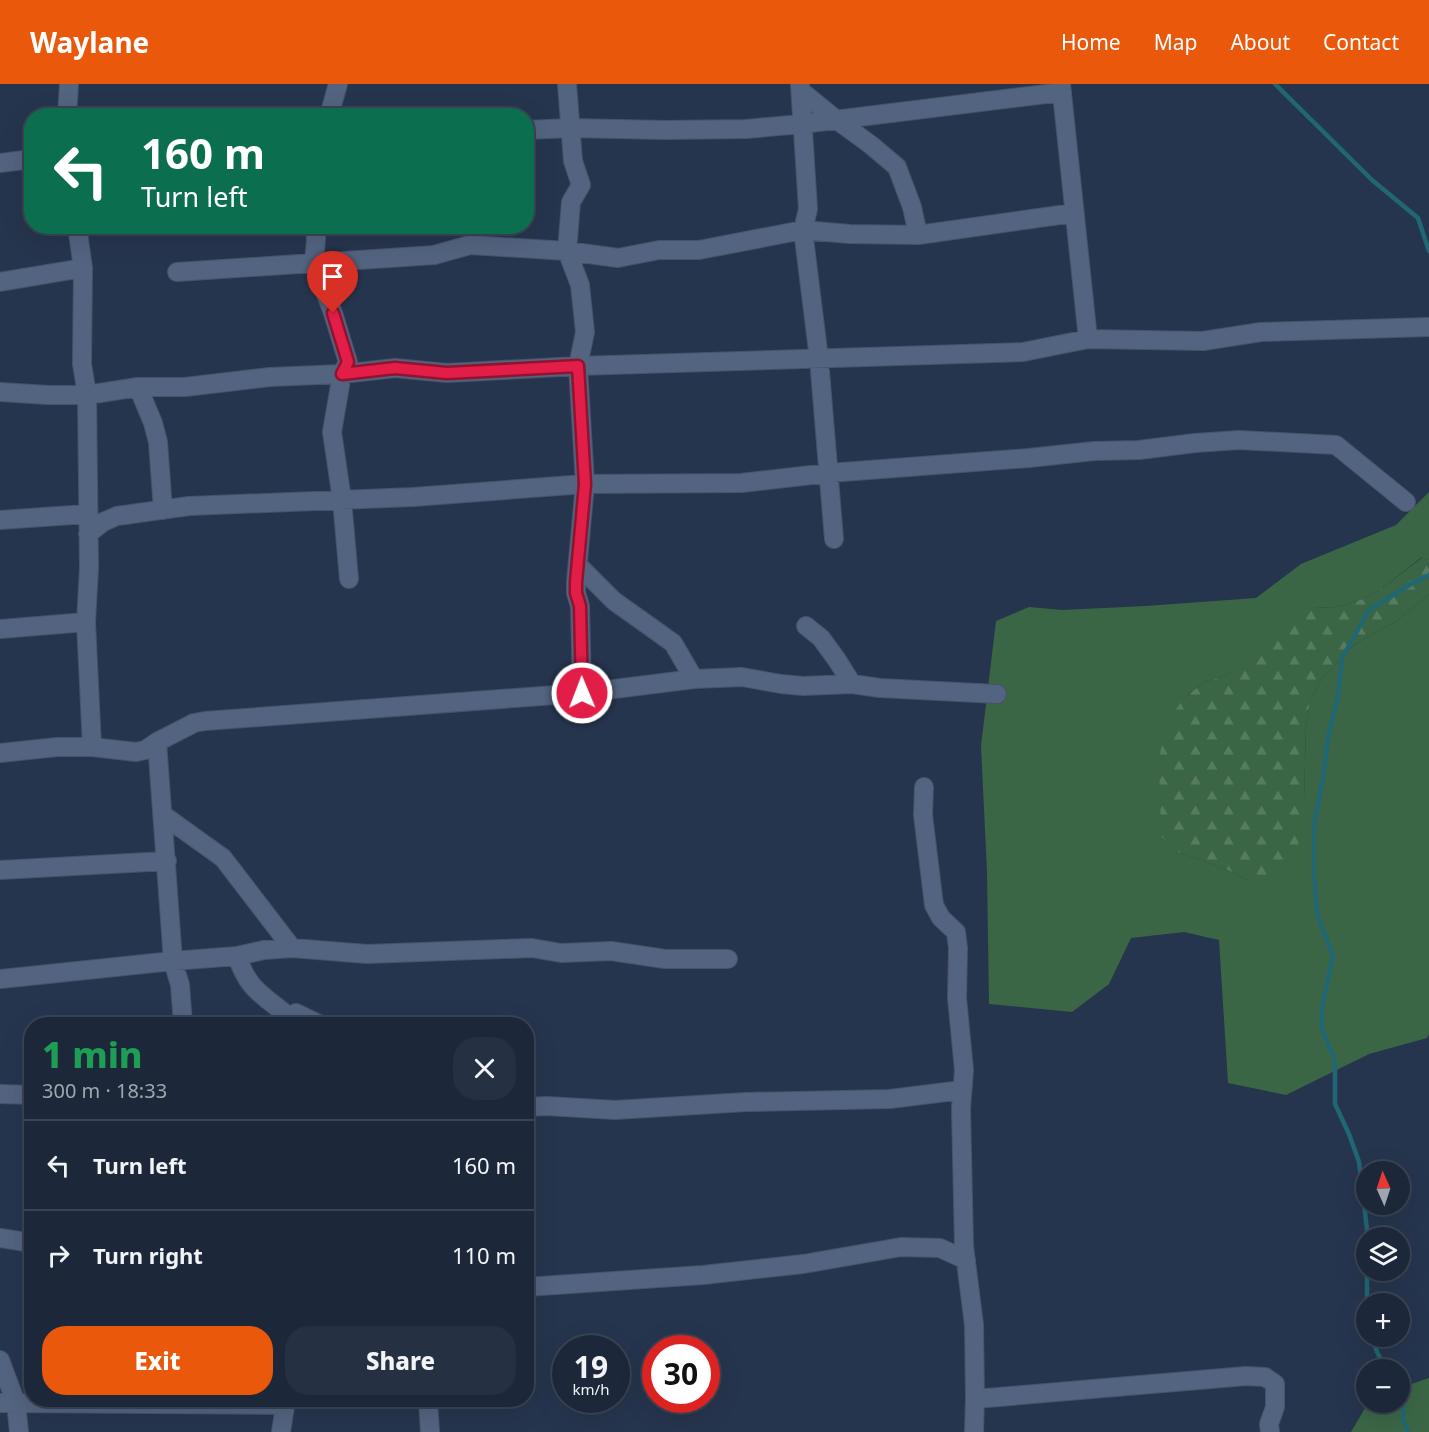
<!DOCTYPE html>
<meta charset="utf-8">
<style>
:root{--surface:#1c283a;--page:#253042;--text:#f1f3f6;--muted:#a0a6af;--line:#3a4454;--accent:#ea580c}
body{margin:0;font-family:"Noto Sans",sans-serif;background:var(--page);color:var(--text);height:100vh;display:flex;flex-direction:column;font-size:22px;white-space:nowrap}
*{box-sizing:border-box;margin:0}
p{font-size:20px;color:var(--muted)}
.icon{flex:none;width:33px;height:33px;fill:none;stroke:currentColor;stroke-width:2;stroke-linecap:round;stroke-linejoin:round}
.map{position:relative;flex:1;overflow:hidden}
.panel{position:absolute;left:24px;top:933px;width:510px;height:390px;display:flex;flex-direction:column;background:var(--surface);border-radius:24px;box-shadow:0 6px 24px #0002,0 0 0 2px var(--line)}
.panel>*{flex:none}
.top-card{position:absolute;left:24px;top:24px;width:510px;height:126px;border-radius:24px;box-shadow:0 6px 24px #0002,0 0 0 2px var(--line);background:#0b6e4f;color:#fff;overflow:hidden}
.needle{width:39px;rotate:357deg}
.buttons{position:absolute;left:1356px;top:1077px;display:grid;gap:12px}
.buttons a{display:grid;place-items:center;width:54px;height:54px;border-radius:50%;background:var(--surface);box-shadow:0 6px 24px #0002,0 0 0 2px var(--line);font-size:30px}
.speed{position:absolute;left:552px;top:1251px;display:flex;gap:12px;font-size:30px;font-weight:700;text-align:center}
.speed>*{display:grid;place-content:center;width:78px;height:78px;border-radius:50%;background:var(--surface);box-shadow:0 6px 24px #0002,0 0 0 2px var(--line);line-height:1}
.speed small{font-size:15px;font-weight:400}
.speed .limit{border:9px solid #d22;background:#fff;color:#111}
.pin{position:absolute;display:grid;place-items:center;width:51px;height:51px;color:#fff;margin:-62px -26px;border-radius:50% 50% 50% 0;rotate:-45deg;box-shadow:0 0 6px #0007}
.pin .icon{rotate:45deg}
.me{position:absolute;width:66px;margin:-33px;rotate:359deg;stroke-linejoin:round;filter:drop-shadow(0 0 4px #0008)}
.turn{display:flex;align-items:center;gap:21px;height:126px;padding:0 18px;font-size:27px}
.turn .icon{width:78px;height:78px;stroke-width:2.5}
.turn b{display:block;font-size:42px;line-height:51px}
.round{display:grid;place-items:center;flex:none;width:63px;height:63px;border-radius:24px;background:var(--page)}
.overview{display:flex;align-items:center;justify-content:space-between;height:102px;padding:0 18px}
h1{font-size:36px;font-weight:800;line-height:45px;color:#1e9e55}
.cta{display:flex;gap:12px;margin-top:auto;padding:12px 18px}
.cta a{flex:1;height:69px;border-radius:24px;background:var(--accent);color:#fff;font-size:24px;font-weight:800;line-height:69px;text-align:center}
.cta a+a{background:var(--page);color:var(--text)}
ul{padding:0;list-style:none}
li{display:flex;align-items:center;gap:18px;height:90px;padding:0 18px;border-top:2px solid var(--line)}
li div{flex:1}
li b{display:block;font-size:22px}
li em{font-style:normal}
header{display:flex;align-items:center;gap:36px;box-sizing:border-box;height:84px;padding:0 30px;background:var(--accent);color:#fff}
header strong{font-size:28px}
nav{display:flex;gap:33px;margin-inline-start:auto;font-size:21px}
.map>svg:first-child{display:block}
</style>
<header>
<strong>Waylane</strong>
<nav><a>Home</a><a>Map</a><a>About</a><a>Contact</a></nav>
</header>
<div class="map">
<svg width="1429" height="1348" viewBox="0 0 1429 1348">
<defs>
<pattern id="forest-firs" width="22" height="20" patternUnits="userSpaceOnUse" patternTransform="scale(1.5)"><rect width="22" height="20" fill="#3b6645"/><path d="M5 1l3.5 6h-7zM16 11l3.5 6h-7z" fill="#567b60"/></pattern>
</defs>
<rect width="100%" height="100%" fill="#26354e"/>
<!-- green -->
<path fill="#3b6645" d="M1429,408v68l-7,-3 -38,30 -21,12 -26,8 -24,1 -82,65 -28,10 -19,15 -7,154 51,18 21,11 55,-81 2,-75 4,-24 12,-22 32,-34 44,-25 31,-26v440l-2,4 -58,16 -83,41 -58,-12 -9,-143 -35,-8 -53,6 -22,46 -37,28 -83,-8 -2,-133 -6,-125 15,-125 33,-14 33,3 84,-4 110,-8 45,-34 95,-39z
M1429,1294v54h-78l17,-29 32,-1v-14z"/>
<!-- forest -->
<path fill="url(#forest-firs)" d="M1423,473l6,3v34l-31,26 -44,25 -32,34 -12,22 -4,24 -2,75 -6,47 -10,21 -16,16 -23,-3 -21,-11 -51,-18 -16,-16 -2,-73 3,-24 8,-21 14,-20 19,-15 28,-10 51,-50 31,-15 24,-1 26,-8 21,-12z"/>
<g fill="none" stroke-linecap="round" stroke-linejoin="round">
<!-- stream -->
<path stroke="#206773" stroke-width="4.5" d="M1275,0l97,96 46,38 11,33
M1368,1154l-9,-76 -10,-28 -14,-30v-43l-13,-32v-22l11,-51 -16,-42 -3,-40v-49l9,-47 5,-41 10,-40 4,-39 27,-48 42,-26 18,-9
M1367,1186v34
M1372,1252l5,16 10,18
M1400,1311l3,8v17l5,12"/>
<!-- minor casing -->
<g stroke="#465368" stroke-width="20">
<path id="minor" d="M567,0l6,77 8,24 -10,17 -4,49 13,34 5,47 -7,34 445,-14 65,-13 115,2 58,-9 168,-5
M800,0l8,125 -5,21 16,129 15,180
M1061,0l27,255
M801,7l33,27 37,27 26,22 15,40 6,28 156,-22
M67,32l2,-32
M329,32l9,-32
M526,46l44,-2 95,2 81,-1 56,-5 260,-32
M0,79l32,-4
M77,142l6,42 -1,96 5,31 2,173 -3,54 6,125
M315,142l1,13 -2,24 19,50 15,49 -6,12 -10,58 10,68 7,79
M177,188l257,-17 36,-10 97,6 51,7 41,-8h40l104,-20 47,4 68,1
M0,198l83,-14
M138,303l15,36 5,19 5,68
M0,308l48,3h39l51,-8h47l85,-10 72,-3 53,-6 52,5 131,-7 7,118 -9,98v11l4,13 2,87
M0,436l87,-6
M88,450l15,-12 14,-6 72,-10 224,-9 172,-13 156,-1 88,-10 200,-15 65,-7 45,-1 56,-7 44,-3 97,5 70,57
M578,481l36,36 59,42 21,36
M806,542l15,12 16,22 15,24
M0,545l86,-7
M157,658l16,219 7,24 3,39
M0,669l57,-6h35l44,5 9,-2 12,-8 37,-19 11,-2 377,-28 112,-14 48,-2 39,7 22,2 49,-2 28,4 117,6
M924,703l-1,28 11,90 7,13 15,14 2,16 -1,50 7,72 -3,38 3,138 10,79 1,74
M163,731l60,43 69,90
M0,786l167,-9
M237,872c11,33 24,38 50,59
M0,895l173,-18 64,-5 27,-6 28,-2 75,6 165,-6 29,5 50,-2 54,8h63
M296,929l23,11
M0,1010l32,1
M526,1023l21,-1 68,4 131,-8 144,-3 72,-9
M0,1154l32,5
M526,1203l177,-12 100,-11 98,-17 39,1 26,12
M0,1276l16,43 3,29
M428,1316l2,32
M0,1319l285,2
M281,1348l5,-32
M974,1348l1,-33 271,-23 19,1 10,7v23l-6,17 1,8"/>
</g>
<!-- minor -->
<use href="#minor" stroke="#536480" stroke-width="18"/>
</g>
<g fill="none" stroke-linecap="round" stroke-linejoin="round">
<!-- route casing -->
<g stroke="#92132f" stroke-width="15">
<path id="route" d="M333,229l15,49 -6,12 53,-6 52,5 131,-7 7,118 -9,98v11l4,13 2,87"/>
</g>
<!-- route -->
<use href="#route" stroke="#e11d48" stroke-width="10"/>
</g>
</svg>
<div class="buttons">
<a><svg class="needle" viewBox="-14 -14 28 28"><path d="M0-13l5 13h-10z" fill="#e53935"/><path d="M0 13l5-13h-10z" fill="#a0a6af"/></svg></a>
<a><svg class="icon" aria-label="layers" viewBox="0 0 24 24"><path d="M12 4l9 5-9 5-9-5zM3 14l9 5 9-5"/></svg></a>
<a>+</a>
<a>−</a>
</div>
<div class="speed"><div>19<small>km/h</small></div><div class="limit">30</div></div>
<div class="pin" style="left:333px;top:229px;background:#d93025"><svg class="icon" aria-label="arrive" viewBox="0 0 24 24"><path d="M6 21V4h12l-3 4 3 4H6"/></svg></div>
<svg class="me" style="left:582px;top:609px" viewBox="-20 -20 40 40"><circle r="17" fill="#e11d48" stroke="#fff" stroke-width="3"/><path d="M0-11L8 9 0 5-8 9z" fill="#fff"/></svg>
<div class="top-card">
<div class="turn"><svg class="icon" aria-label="left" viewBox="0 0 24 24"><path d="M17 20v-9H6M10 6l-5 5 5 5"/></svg><div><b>160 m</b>Turn left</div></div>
</div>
<section class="panel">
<div class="overview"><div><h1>1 min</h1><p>300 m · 18:33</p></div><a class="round"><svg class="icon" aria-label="close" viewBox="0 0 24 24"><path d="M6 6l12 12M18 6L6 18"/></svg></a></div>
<ul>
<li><svg class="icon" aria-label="left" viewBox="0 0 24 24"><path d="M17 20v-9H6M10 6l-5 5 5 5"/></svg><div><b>Turn left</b></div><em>160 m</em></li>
<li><svg class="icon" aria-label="right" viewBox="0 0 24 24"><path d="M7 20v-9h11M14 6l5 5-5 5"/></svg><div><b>Turn right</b></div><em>110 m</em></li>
</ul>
<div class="cta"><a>Exit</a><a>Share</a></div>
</section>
</div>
